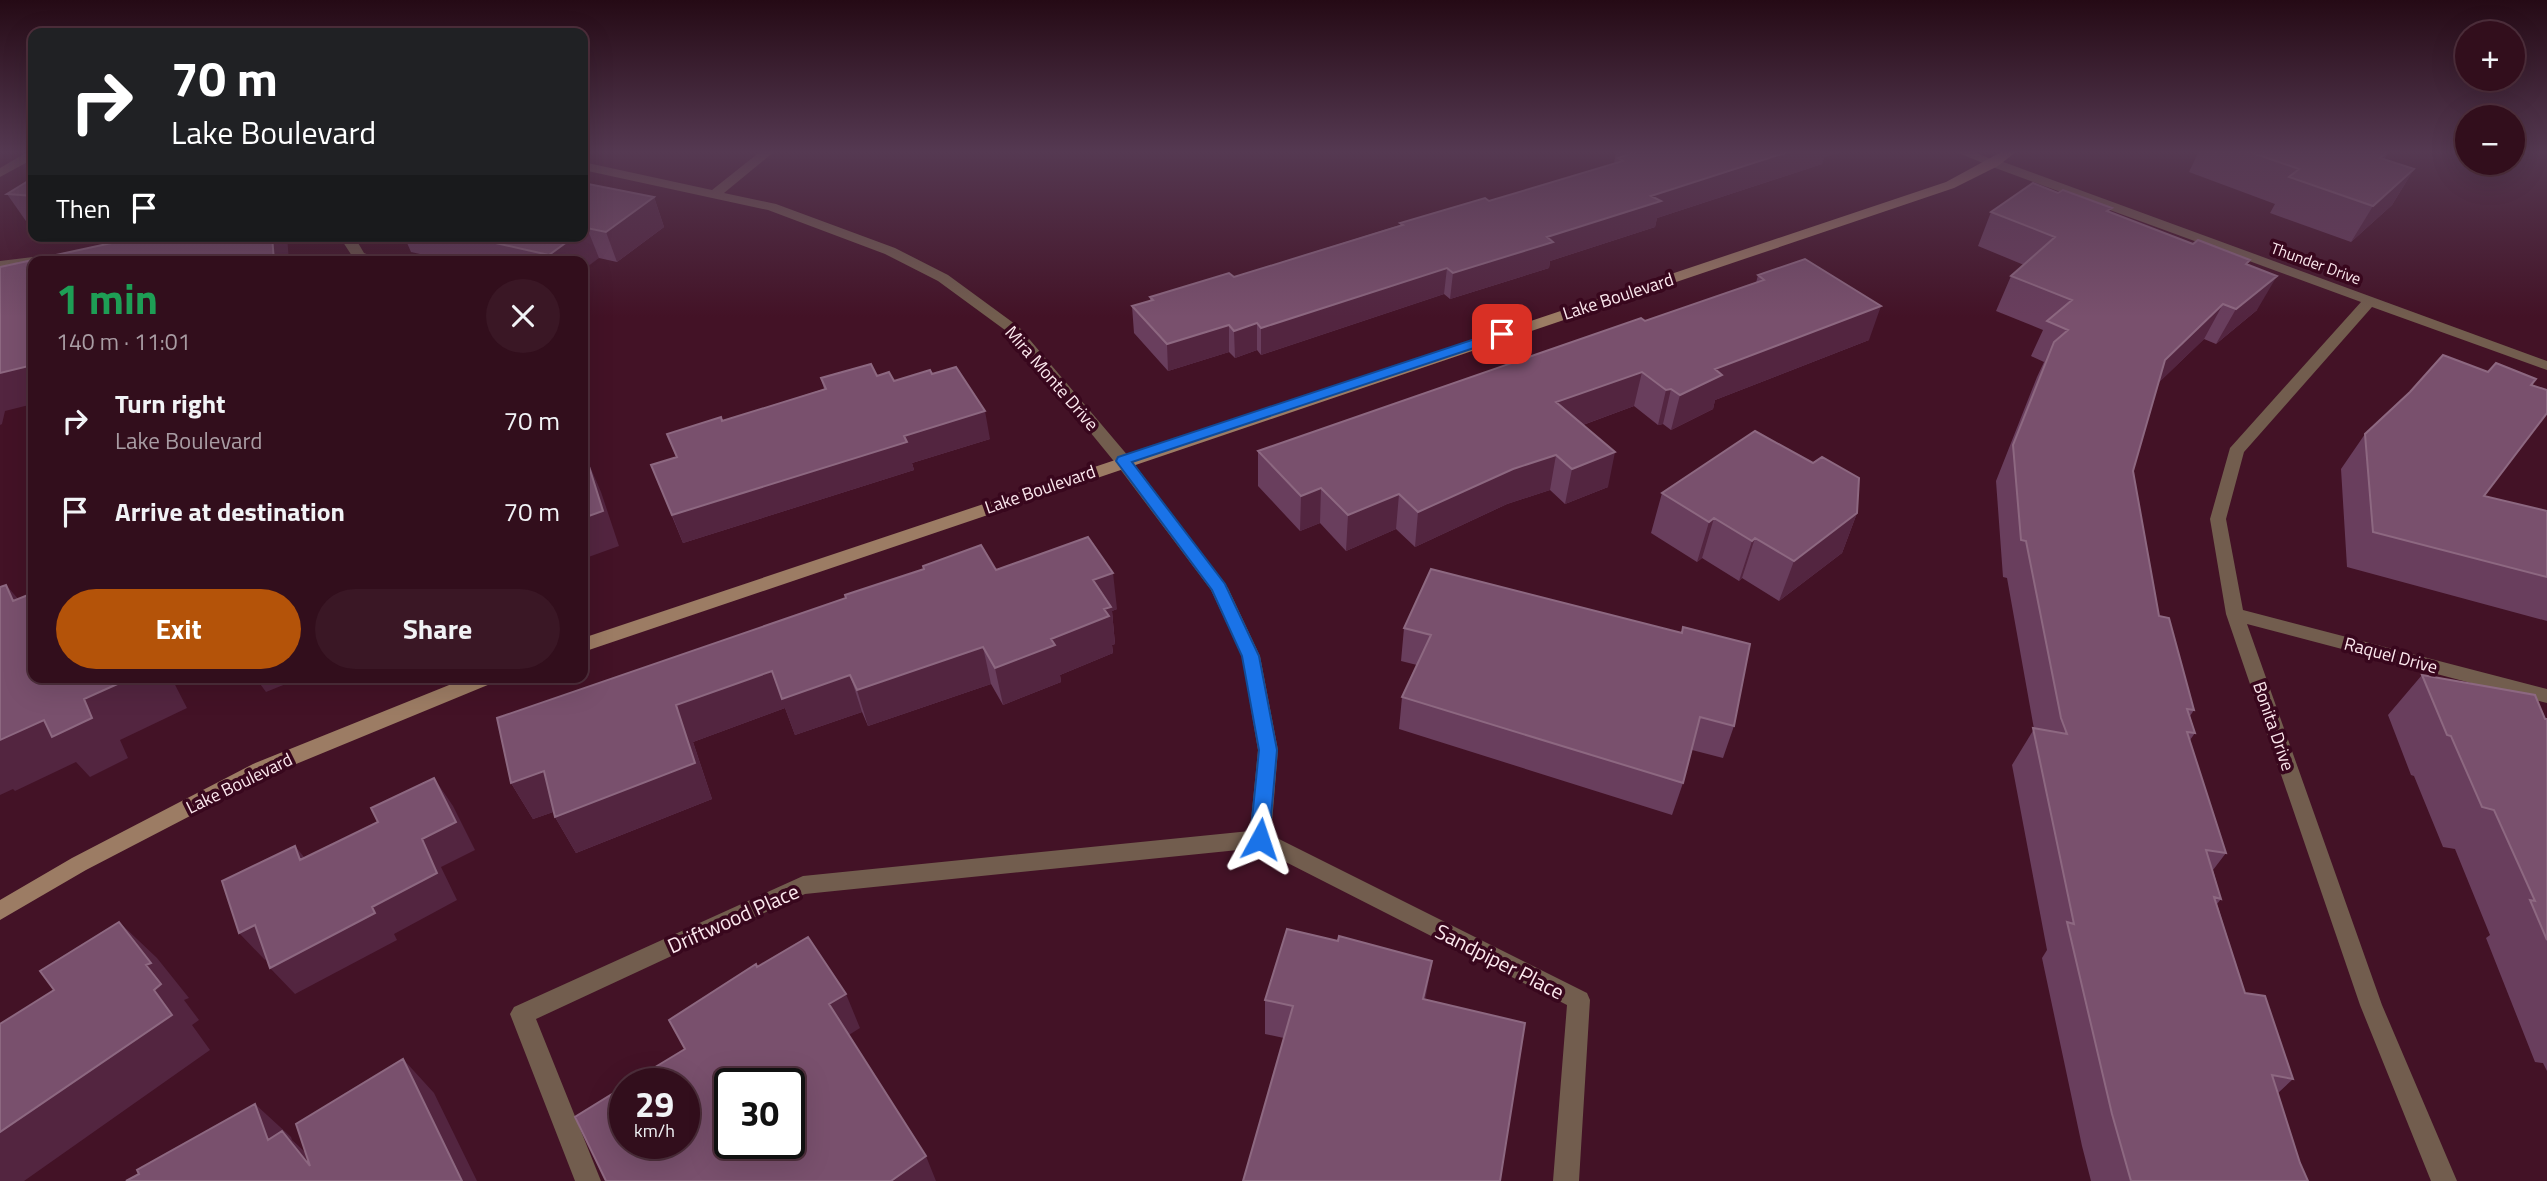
<!DOCTYPE html>
<meta charset="utf-8">
<style>
:root{--surface:#320e1c;--page:#3a1725;--text:#f1f3f6;--muted:#a89ca3;--line:#4d2e3b;--accent:#b45309}
body{margin:0;font-family:"Titillium Web",sans-serif;background:var(--page);color:var(--text);height:100vh;display:flex;flex-direction:column;font-size:26px;white-space:nowrap}
*{box-sizing:border-box;margin:0}
p{font-size:23px;color:var(--muted)}
.icon{flex:none;width:38px;height:38px;fill:none;stroke:currentColor;stroke-width:2;stroke-linecap:round;stroke-linejoin:round}
.map{position:relative;flex:1;overflow:hidden}
.drawer{position:absolute;left:28px;top:256px;width:560px;height:427px;display:flex;flex-direction:column;background:var(--surface);border-radius:14px;box-shadow:0 7px 28px #0002,0 0 0 2px var(--line)}
.drawer>*{flex:none}
.top-card{position:absolute;left:28px;top:28px;width:560px;height:214px;border-radius:14px;box-shadow:0 7px 28px #0002,0 0 0 2px var(--line);background:#202124;color:#fff;overflow:hidden}
.tools{position:absolute;left:2455px;top:21px;display:grid;gap:14px}
.tools a{display:grid;place-items:center;width:70px;height:70px;border-radius:50%;background:var(--surface);box-shadow:0 7px 28px #0002,0 0 0 2px var(--line);font-size:35px}
.speed{position:absolute;left:609px;top:1068px;display:flex;gap:14px;font-size:35px;font-weight:700;text-align:center}
.speed>*{display:grid;place-content:center;width:91px;height:91px;border-radius:50%;background:var(--surface);box-shadow:0 7px 28px #0002,0 0 0 2px var(--line);line-height:1}
.speed small{font-size:18px;font-weight:400}
.speed .limit{border:4px solid #111;border-radius:10px;background:#fff;color:#111}
.pin{position:absolute;display:grid;place-items:center;width:60px;height:60px;color:#fff;margin:-30px;border-radius:14px;box-shadow:0 4px 10px #0006}
.me{position:absolute;width:77px;margin:-38px;rotate:5deg;stroke-linejoin:round;filter:drop-shadow(0 0 5px #0008)}
.turn{display:flex;align-items:center;gap:24px;height:147px;padding:0 28px;font-size:32px}
.turn .icon{width:91px;height:91px;stroke-width:2.5}
.turn b{display:block;font-size:49px;line-height:60px}
.then{display:flex;align-items:center;height:66px;padding:0 28px;background:#0003;gap:14px;font-size:26px}
.round{display:grid;place-items:center;flex:none;width:74px;height:74px;border-radius:37px;background:var(--page)}
.head{display:flex;align-items:center;justify-content:space-between;height:119px;padding:0 28px}
h1{font-size:42px;font-weight:700;line-height:52px;color:#1e9e55}
.primary-button{display:flex;gap:14px;margin-top:auto;padding:14px 28px}
.primary-button a{flex:1;height:80px;border-radius:42px;background:var(--accent);color:#fff;font-size:28px;font-weight:700;line-height:80px;text-align:center}
.primary-button a+a{background:var(--page);color:var(--text)}
ul{padding:0;list-style:none}
li{display:flex;align-items:center;gap:21px;height:91px;padding:0 28px}
li div{flex:1}
li b{display:block;font-size:26px}
li em{font-style:normal}
.map>svg:first-child{display:block}
</style>
<div class="map">
<svg width="2547" height="1181" viewBox="0 0 2547 1181">
<rect width="100%" height="100%" fill="#431226"/>
<g fill="none" stroke-linecap="round" stroke-linejoin="round">
<!-- service -->
<path fill="#725d4e" fill-rule="evenodd" d="M1954,151h18l28,12 -10,3z"/>
<!-- minor -->
<path fill="#725d4e" fill-rule="evenodd" d="M29,151h4v8l-33,18v-9z
M761,151h14l-51,42 52,11 119,44 53,27 71,52 110,130 99,131 32,68 18,94 -7,85 316,158 3,7 -11,181h-26l14,-176 -309,-157 -453,46 -269,125 65,162h-26l-65,-167 4,-7 289,-131 447,-45 8,-81 -16,-94 -31,-66 -94,-125 -108,-132 -71,-52 -53,-27 -117,-44 -185,-40v-8l129,28z
M1990,160h8l549,201v9l-175,-63 -128,145 -18,67 17,91 304,79v14l-300,-79 135,381 75,176h-26l-71,-176 -134,-391 -16,-95 20,-71 131,-146 -371,-136z
M341,236h13l10,17 19,8 -29,-2 -13,-20z
M33,257l6,4h-6v4l-33,4v-8z"/>
<!-- secondary -->
<path fill="#9c7c64" fill-rule="evenodd" d="M2003,151h14l-19,15 -44,22 -1371,464v-14l1363,-456z
M469,677h28l-2,5 -228,94 -181,94 -86,50v-20l72,-42 181,-94z"/>
</g>
<!-- wall -->
<path fill="#693e5d" d="M1616,151h229l-21,6 -2,7 -165,54 -2,9 -105,34 -1,7 -99,31 -6,-5 -183,61 -4,-5 -22,8 -6,-6 -61,19 -34,-38 -2,-27 18,-5v-4l84,-20 166,-52v-2l89,-22 125,-37z
M2199,151h190l-5,9 30,9 -22,36 -41,37 -81,-29 5,-9 -86,-32z
M33,178v47l-5,-1 -21,-30z
M583,183l71,14 10,30 -47,35 -18,-4 -16,3h-132l-40,-9 -7,-16h179z
M2058,193l135,51 57,16 -3,4 10,46 -41,34 -12,-5 -46,44 -25,88 26,145 35,94 -4,6 5,17 -5,7 36,113 -13,17 8,29 -4,5 28,89 48,86 -15,14 22,70 8,18h-217l-9,-35 -40,-188 5,-8 -35,-185 22,-36 -27,-151 -4,-1 -7,-96 41,-104 7,-15 -13,-6 12,-26 -47,-19 15,-35 13,-11 -46,-19 13,-34z
M1758,275l111,65 -154,60 -2,9 -42,21 -8,-6 -5,1 -24,-19 -51,19 25,62 -43,17 -15,-14 -43,14 -92,43 -19,-18 -50,22 -26,-28 -20,8 -42,-45v-35l387,-130 111,-38z
M2488,372l43,13 -47,111 63,15v110l-200,-54 -6,-98 24,-35z
M932,374l58,65 -78,24 2,7 -231,73 -32,-78 25,-8 -9,-23 55,-13 102,-32 -3,-11 56,-2 17,5z
M1662,493l195,20 -15,40 -63,48 -37,-23 -3,3 -37,-23 -5,4 -46,-29z
M923,566l73,4 121,39 -5,2 3,33 -3,1 1,8 -53,22 1,7 -58,23 -12,-21 -123,42 -6,-14 -67,23 -10,-27 -92,34 19,57 -136,54 -21,-36 -2,-5 -20,7 -22,-36 335,-185 77,-29z
M1431,569l303,157 -11,32 -31,-8 -9,33 -11,32 -273,-86 3,-32 15,-32 -16,-4 3,-33z
M2422,675l125,44v352l-4,-8 -8,-1 -49,-124 4,-3 -35,-86 -12,-2 -29,-71 -3,-1 -23,-60z
M1338,941l94,20 -148,77 -19,-4v-34z"/>
<!-- shaded-wall -->
<path fill="#532540" d="M1791,151h54l-21,6 -2,7 -165,54 -2,9 -105,34 -1,7 -99,31 3,-26 198,-77z
M2414,169l-22,36 -41,37 22,-36z
M654,197l10,30 -47,35 -11,-30z
M587,228l12,30 -16,12v-9h-31l-3,-6 26,-19h8v-5z
M272,236h15l2,25h-15z
M1447,268l-3,26 -183,61v-27z
M2277,276l-20,34 -41,34 20,-35z
M2223,304l-19,35 -58,56 19,-35z
M1881,306l-12,34 -154,60 -2,9 -42,21 9,-35 35,-26z
M1257,323v27l-22,8 -1,-27z
M1229,325v27l-61,19 -1,-27z
M33,365v39l-28,7 -3,13 -2,1v-52z
M1642,372l-8,34 -84,31 6,-35z
M1671,389l-8,35 -5,1 8,-35z
M985,411l5,28 -78,24 2,7 -231,73 -11,-28 232,-79z
M1615,452l-7,35 -43,17 7,-35z
M1556,455l-6,35 -43,14 -92,43 3,-35 95,-43z
M586,457l15,35 18,54 -36,13v-41z
M1321,488l-1,35 -20,8 1,-35z
M1399,494l-3,35 -50,22 2,-36z
M1857,513l-15,40 -63,48 15,-40z
M1714,518l-12,40 -5,4 12,-40z
M1755,538l-13,40 -3,3 13,-40z
M1113,573l4,36 -5,2 3,33 -3,1 1,8 -53,22 1,7 -58,23 -8,-37 56,-29 42,-59z
M6,585l27,31 -20,-15z
M983,647l8,37 -123,42 -11,-36z
M772,671l78,4 12,37 -67,23 -10,-27 -92,34 19,57 -136,54 -21,-36 121,-112z
M133,677h38l16,31 -67,32 8,18 -38,19 -14,-15 -61,29 -2,-2 -13,6v-55l84,-41z
M255,677h48l-37,15z
M544,771l21,37 -32,11 -22,-36z
M434,778l19,28 22,44 -34,17 16,33 -63,34 3,6 -102,54 -25,-26 102,-61 50,-68z
M295,846l23,28 -18,-14z
M119,922l38,36 32,40 -5,2 15,20 -7,5 18,25 -186,131h-24v-49l154,-142 -8,-25z
M255,925l25,27 -15,8 -26,-27z
M1432,961l-6,35 -8,37 5,-34z
M846,994l14,34 -16,10 -15,-34z
M403,1059l31,34 43,88h-15z
M255,1104l36,33 1,3 26,24 14,17 -64,-41z
M926,1156l10,25h-45z"/>
<!-- building -->
<path fill="#79506d" stroke="#8d6881" stroke-width="2" fill-rule="evenodd" d="M1630,151h161l-140,45 10,5 -114,36 6,5 -100,31 -6,-5 -186,60 -4,-5 -23,8 -5,-6 -62,19 -35,-38 21,-6 -3,-3 79,-24 5,4 169,-52 -3,-2 85,-25 4,3 134,-40 -5,-3 15,-5z
M2247,151h142l-9,7 34,11 -41,37 -84,-29 10,-8z
M33,178v18l-26,-2z
M583,183l71,14 -48,35 -19,-4 -4,3z
M2033,183l25,10 5,-3 49,18 -5,3 86,33 5,-4 52,20 -4,4 31,12 -41,33 -13,-5 -58,56 -32,111 26,145 10,2 25,92 -7,-1 8,24 -8,-1 39,121 -20,-3 15,49 -7,-2 31,96 20,3 28,83 -21,-4 28,88 8,18h-177l-19,-67 -45,-192 7,2 -41,-196 34,6 -6,-16 -35,-177 -5,-1 -8,-95 41,-103 14,-12 -21,-9 25,-21 -61,-24 44,-39 -64,-25z
M144,236h128l2,25h-241v104l-33,8v-106z
M464,236h111l-26,19z
M1805,259l76,47 -166,63 7,6 -42,20 -9,-6 -5,1 -24,-18 -86,30 59,50 -43,17 -16,-14 -43,14 -95,43 -19,-18 -51,21 -27,-27 -20,8 -43,-45 383,-133 4,3 119,-41 -6,-5z
M2443,355l45,17 8,-9 40,16 -5,6 16,5v23l-63,83 63,15v66l-174,-45 -8,-98 45,-42z
M871,364l6,12 12,-4 5,9 36,-11 2,4 24,-7 29,44 -81,25 3,6 -235,73 -21,-50 26,-8 -10,-23 54,-17 1,4 104,-32 -5,-11z
M1755,431l58,32 9,-6 37,21 -2,35 -63,48 -39,-23 -3,3 -38,-23 -5,4 -47,-29z
M586,457l17,54 -20,7v-60z
M1088,537l25,36 -20,7 18,27 -7,2 5,7 -58,23 4,6 -60,23 -12,-21 -126,43 -7,-15 -68,24 -10,-28 -96,34 19,58 -140,54 -11,-46 -33,12 -14,-65 349,-120 -1,-3 79,-26 -1,-3 58,-21 15,25z
M1431,569l251,64 1,-6 67,17 -16,82 -34,-9 -17,66 -281,-86 29,-62 -27,-7z
M6,585l7,16 20,-8v84h100l-49,22 8,19 -40,19 -8,-17 -44,20v-153z
M2422,675l113,20 10,24h2v221l-17,-40 5,1 -41,-91 -12,-3 -31,-71 -4,-1z
M434,778l22,44 -34,17 15,34 -65,34 3,6 -105,55 -15,-43 -16,8 -17,-52 73,-35 5,14 78,-38 -7,-14z
M119,922l32,41 -5,2 15,19 -7,6 18,25 -172,117v-108l54,-34 -14,-19z
M1287,929l51,12 1,-5 93,25 -9,38 102,24 -25,158h-257l50,-175 -28,-6z
M808,937l38,57 -17,10 97,152 -35,25h-285l-31,-64 50,-31v57h59v-60h-55l56,-34 -16,-29 87,-56 1,3zM730,1083h59v60h-59z
M403,1059l59,122h-336l13,-7 -2,-4 118,-66 13,36 14,-9 28,35 -14,-42z"/>
<!-- sky -->
<linearGradient id="sky" x2="0" y2="1"><stop stop-color="#250a15"/><stop offset="0.48" stop-color="#553952"/><stop offset="1" stop-color="#553952" stop-opacity="0"/></linearGradient>
<rect width="2547" height="317" fill="url(#sky)"/>
<!-- route -->
<path fill="#1a73e8" stroke="#114b97" stroke-width="2" d="M1502,330l5,2v5l-375,125 93,122 34,72 18,94 -8,89 -2,6 -7,2 -7,-2 -3,-6 9,-89 -17,-94 -30,-66 -96,-129 2,-4z"/>
<g text-anchor="middle" dominant-baseline="central" stroke-width="7" stroke-linejoin="round" paint-order="stroke">
<!-- far-street labels -->
<g font-size="16" fill="#fce8ee" stroke="#38071d">
<text transform="translate(2316 263) rotate(20)">Thunder Drive</text>
</g>
<!-- street labels -->
<g font-size="18" fill="#fce8ee" stroke="#38071d">
<text transform="translate(1618 296) rotate(-18)">Lake Boulevard</text>
<text transform="translate(1052 378) rotate(49)">Mira Monte Drive</text>
<text transform="translate(1040 489) rotate(-19)">Lake Boulevard</text>
<text transform="translate(2391 655) rotate(15)">Raquel Drive</text>
<text transform="translate(2274 726) rotate(71)">Bonita Drive</text>
<text transform="translate(239 783) rotate(-26)">Lake Boulevard</text>
</g>
<!-- near-street labels -->
<g font-size="21" fill="#fce8ee" stroke="#38071d">
<text transform="translate(733 918) rotate(-24)">Driftwood Place</text>
<text transform="translate(1500 961) rotate(27)">Sandpiper Place</text>
</g>
</g>
</svg>
<div class="tools">
<a>+</a>
<a>−</a>
</div>
<div class="speed"><div>29<small>km/h</small></div><div class="limit">30</div></div>
<div class="pin" style="left:1502px;top:334px;background:#d93025"><svg class="icon" aria-label="arrive" viewBox="0 0 24 24"><path d="M6 21V4h12l-3 4 3 4H6"/></svg></div>
<svg class="me" style="left:1260px;top:839px" viewBox="-20 -20 40 40"><path d="M0-17L14 15 0 8-14 15z" fill="#1a73e8" stroke="#fff" stroke-width="4"/></svg>
<div class="top-card">
<div class="turn"><svg class="icon" aria-label="right" viewBox="0 0 24 24"><path d="M7 20v-9h11M14 6l5 5-5 5"/></svg><div><b>70 m</b>Lake Boulevard</div></div>
<div class="then">Then<svg class="icon" aria-label="arrive" viewBox="0 0 24 24"><path d="M6 21V4h12l-3 4 3 4H6"/></svg></div>
</div>
<section class="drawer">
<div class="head"><div><h1>1 min</h1><p>140 m · 11:01</p></div><a class="round"><svg class="icon" aria-label="close" viewBox="0 0 24 24"><path d="M6 6l12 12M18 6L6 18"/></svg></a></div>
<ul>
<li><svg class="icon" aria-label="right" viewBox="0 0 24 24"><path d="M7 20v-9h11M14 6l5 5-5 5"/></svg><div><b>Turn right</b><p>Lake Boulevard</p></div><em>70 m</em></li>
<li><svg class="icon" aria-label="arrive" viewBox="0 0 24 24"><path d="M6 21V4h12l-3 4 3 4H6"/></svg><div><b>Arrive at destination</b></div><em>70 m</em></li>
</ul>
<div class="primary-button"><a>Exit</a><a>Share</a></div>
</section>
</div>
